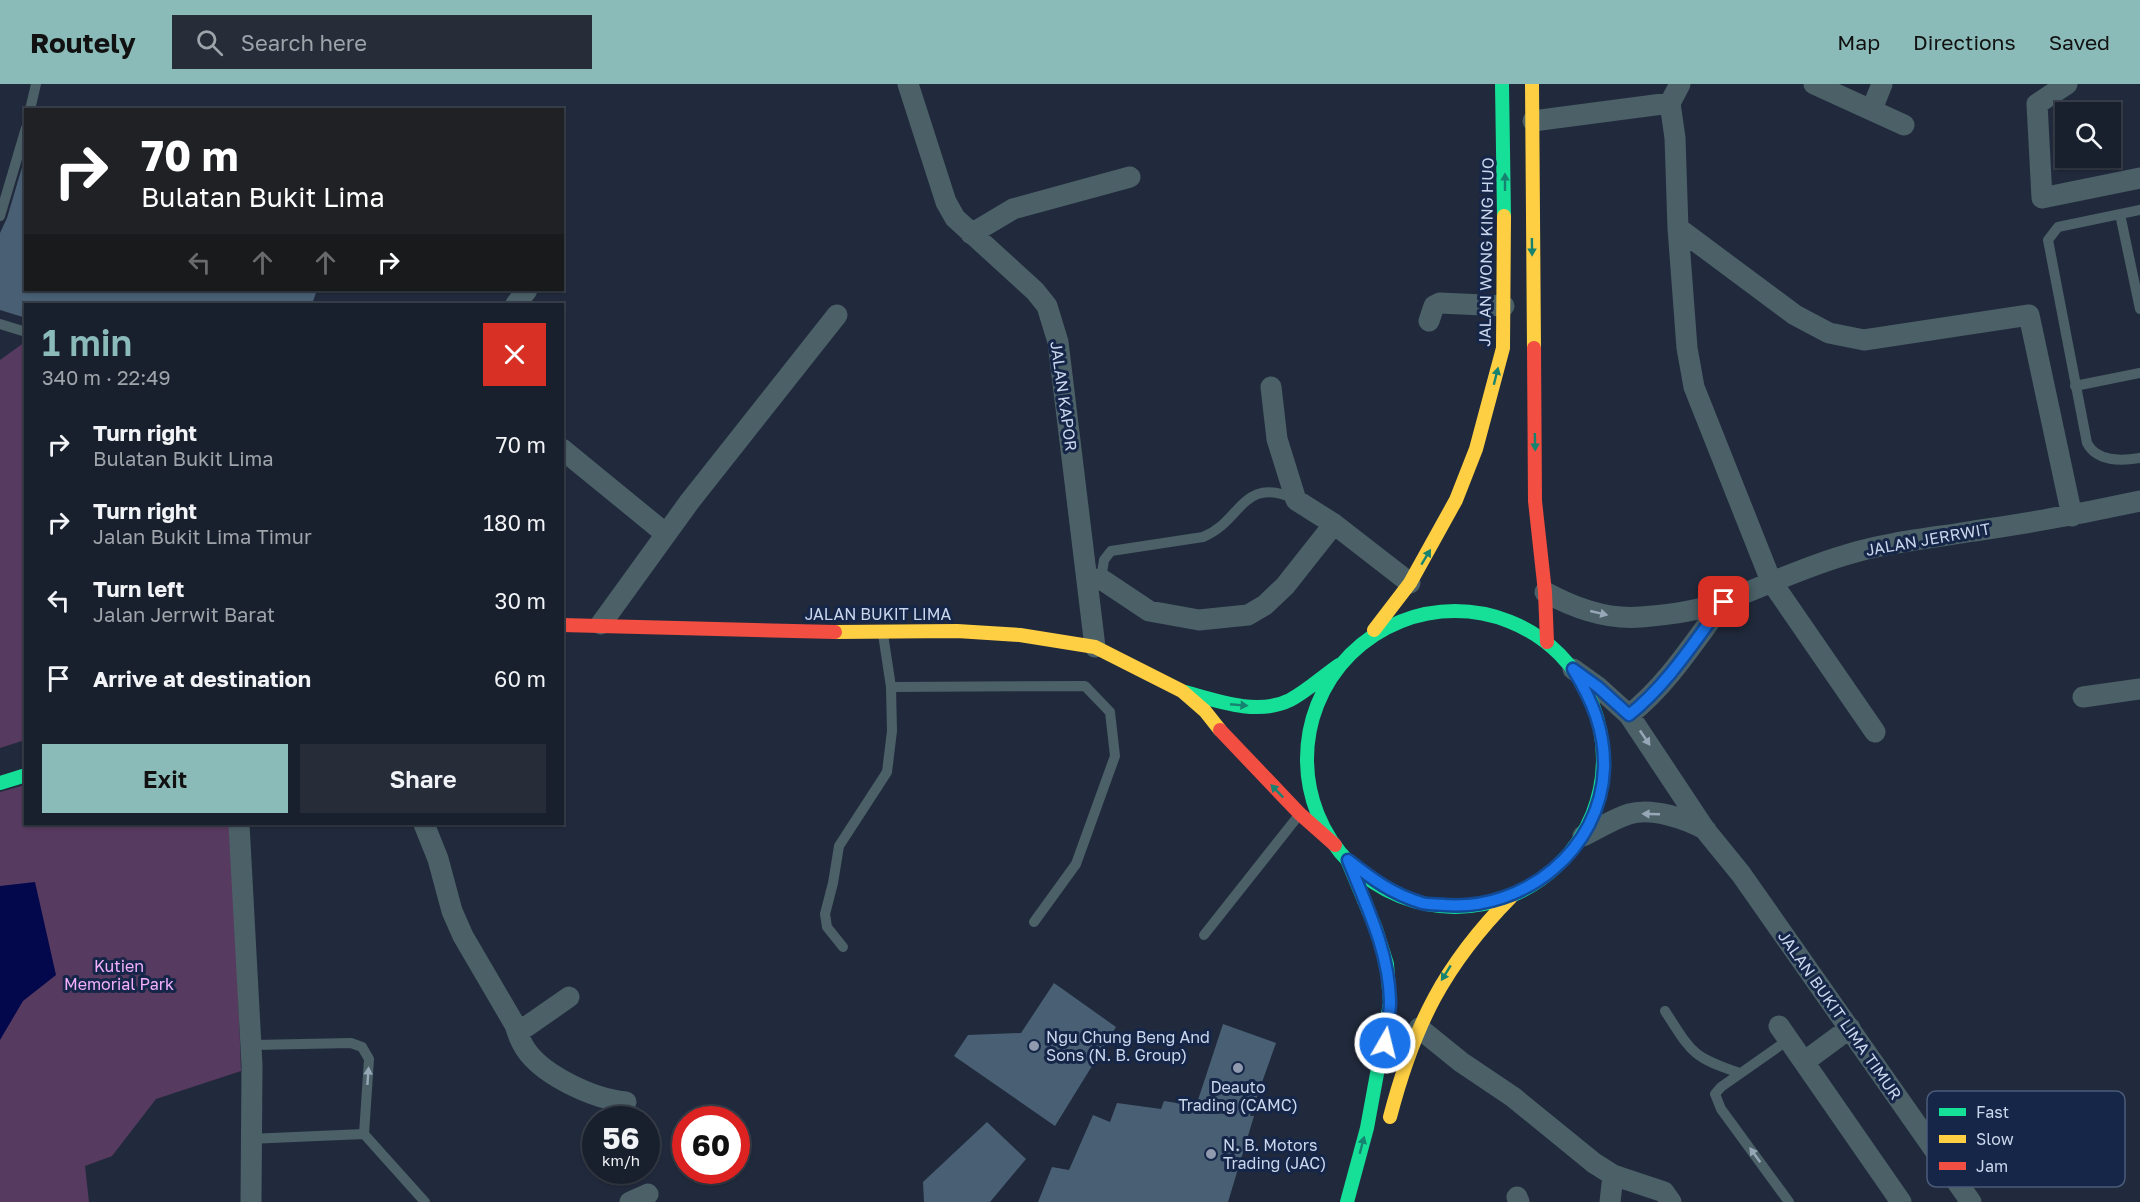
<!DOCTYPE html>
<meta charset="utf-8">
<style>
:root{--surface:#19202d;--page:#262d39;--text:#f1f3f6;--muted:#9fa3aa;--line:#373e49;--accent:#8bbbb9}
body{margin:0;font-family:"Golos Text",sans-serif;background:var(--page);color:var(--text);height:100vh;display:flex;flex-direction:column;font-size:22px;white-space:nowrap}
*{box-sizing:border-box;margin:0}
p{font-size:20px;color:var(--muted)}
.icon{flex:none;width:33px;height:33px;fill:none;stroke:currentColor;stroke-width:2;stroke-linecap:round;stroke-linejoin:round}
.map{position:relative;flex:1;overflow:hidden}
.drawer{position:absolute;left:24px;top:219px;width:540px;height:522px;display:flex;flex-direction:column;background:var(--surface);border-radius:0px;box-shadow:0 2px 4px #0004,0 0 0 2px var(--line)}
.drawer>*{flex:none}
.guide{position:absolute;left:24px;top:24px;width:540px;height:183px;border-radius:0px;box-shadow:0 2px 4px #0004,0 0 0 2px var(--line);background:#202124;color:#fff;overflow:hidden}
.controls{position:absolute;left:2055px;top:18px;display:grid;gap:12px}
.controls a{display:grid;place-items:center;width:66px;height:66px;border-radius:0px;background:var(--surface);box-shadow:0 2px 4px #0004,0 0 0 2px var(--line);font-size:30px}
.speed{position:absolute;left:582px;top:1022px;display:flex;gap:12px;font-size:30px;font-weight:700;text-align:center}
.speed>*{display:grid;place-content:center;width:78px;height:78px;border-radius:50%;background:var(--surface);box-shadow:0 2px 4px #0004,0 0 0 2px var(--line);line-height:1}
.speed small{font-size:15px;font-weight:400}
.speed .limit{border:9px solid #d22;background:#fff;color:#111}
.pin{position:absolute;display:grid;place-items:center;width:51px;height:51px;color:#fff;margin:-26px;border-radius:12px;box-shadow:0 3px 9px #0006}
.me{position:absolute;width:66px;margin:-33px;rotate:8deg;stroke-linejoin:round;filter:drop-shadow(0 0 4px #0008)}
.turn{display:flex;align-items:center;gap:21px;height:126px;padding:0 18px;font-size:27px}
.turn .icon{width:78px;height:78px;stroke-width:2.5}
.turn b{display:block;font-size:42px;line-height:51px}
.lanes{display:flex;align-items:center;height:57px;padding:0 18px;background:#0003;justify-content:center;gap:30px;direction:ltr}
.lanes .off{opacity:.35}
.round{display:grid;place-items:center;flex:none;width:63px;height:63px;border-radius:0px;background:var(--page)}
.headline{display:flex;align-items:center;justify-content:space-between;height:102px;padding:0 18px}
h1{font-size:36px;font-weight:600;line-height:45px;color:var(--accent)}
.primary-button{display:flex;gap:12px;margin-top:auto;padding:12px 18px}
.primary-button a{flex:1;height:69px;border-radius:0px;background:var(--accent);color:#111;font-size:24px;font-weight:600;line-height:69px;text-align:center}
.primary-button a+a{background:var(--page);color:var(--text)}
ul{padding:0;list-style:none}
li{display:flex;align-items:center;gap:18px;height:78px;padding:0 18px}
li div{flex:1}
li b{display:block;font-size:22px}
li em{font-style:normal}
header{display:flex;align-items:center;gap:36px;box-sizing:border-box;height:84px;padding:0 30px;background:var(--accent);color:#111}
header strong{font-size:28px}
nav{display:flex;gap:33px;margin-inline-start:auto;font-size:21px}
.search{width:420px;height:54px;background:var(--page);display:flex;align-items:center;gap:15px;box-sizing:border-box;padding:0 21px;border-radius:0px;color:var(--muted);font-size:22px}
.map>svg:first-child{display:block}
</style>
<header>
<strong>Routely</strong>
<div class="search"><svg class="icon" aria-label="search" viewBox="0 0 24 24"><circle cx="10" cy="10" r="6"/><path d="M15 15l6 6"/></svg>Search here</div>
<nav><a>Map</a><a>Directions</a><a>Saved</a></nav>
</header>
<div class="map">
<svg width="2140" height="1118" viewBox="0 0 2140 1118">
<rect width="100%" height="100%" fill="#212a3c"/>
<!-- green -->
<path fill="#573a5f" d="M25,258v398l-25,8v-388z
M25,701l1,39h206l9,247 -85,28 -44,57 -27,10 4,36h-89v-410z"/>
<!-- water -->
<path fill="#03084c" d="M35,798l21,93 -33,26 -23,39v-154z"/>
<!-- building -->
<path fill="#495f74" d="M23,80h3v126h291l-5,14h-286v14l-26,-8v-77l7,-15z
M1054,899l62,44 -61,99 -101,-70 14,-21 53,-2z
M1223,940l53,19 -26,73h4l-26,86h-190l14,-35 17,3 24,-55 17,7 7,-19 44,6 3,-8 32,5z
M987,1038l39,37 -36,43h-66l-1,-20z"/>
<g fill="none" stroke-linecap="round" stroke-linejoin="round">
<!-- lane -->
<path stroke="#4b6167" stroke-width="10" d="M30,26l6,-26
M2140,126l-82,17 -10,13 39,203c10,19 34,18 53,15
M2120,130l20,95
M0,132l26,-88
M0,240l26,8
M2075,302l65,-13
M1101,495l3,-19 7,-9 92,-14c40,-16 38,-62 92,-38
M891,603l194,-1 25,26 5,44 -39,108 -42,58
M1204,851l95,-120
M843,863l-16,-20 -2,-13 8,-31 6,-37 48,-74 5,-41 -1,-44 -8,-53
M1665,927c27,42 27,46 75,62
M1788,956l-67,47 -6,7 6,15 68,93
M251,961l100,-2 11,4 7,12 -5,75
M251,1055l113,-5 61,68"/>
<!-- street -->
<path stroke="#4b6167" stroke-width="21" d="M908,0l38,118 9,16 80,73 12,15 11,36 37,305
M1680,0l-10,19 5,35 3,90 9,120 7,39 77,194 104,151
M1814,0l90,41
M2067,0l-30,20 5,94 98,-20
M1872,25l10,-25
M1533,37l137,-18
M1678,144l117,87 34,18 35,7 165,-25 43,201
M971,150l42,-25 117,-32
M516,220l11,-14
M1429,237l5,-15 6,-3 64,3
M1271,303l6,52 19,61 38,24 76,59
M562,365l104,85
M1088,496l13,-1 48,32 50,9 49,-5 17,-10 20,-19 49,-62
M1545,508c29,16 62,28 96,25 27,-2 58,-6 84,-16 42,-16 81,-35 124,-47 40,-12 83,-16 125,-23 56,-8 111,-18 166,-30
M601,540l89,-123 147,-186
M1573,585l25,18 31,28 77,116 35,43 230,328
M2083,613l57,-8
M1629,631c39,-31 65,-73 95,-113
M239,740l13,241 -1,137
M424,740l14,35 14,52 11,25 52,89 11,2 43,-30
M1583,752c15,-7 30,-17 46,-22 23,-7 58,5 77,16
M515,941c2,6 4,13 7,18 15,31 72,56 104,59
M1779,942l122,176
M1419,944l42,34 52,35 81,66 19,12 51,17 7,10
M1804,978l46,-34
M1517,1113l2,5
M630,1118l18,-8
M1610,1118l3,-27"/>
<!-- fast -->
<path stroke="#16e098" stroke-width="14" d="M1502,0l2,132
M1307 675a148 148 0 1 1 296 0a148 148 0 1 1-296 0Z
M1185,608c32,9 73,24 105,8 17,-9 33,-24 49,-35
M0,699l26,-8
M1347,1118l20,-74 23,-125 -3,-39 -11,-35 -28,-67"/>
<!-- slow -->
<path stroke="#ffcf43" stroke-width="14" d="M1532,0l2,264
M1374,546l36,-47 46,-83 20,-51 27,-101 1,-132
M835,548l122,-1 63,4 75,12 87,44 23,20 15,19
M1390,1033c24,-92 54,-152 121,-220"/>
<!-- jam -->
<path stroke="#f24e42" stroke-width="14" d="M1534,264l1,153 10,91 2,50
M562,541l273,7
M1220,646l80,84 35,31"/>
</g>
<!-- one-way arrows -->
<defs><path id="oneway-solid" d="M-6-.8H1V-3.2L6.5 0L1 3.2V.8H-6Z" transform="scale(1.5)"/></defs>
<g fill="#168370">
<use href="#oneway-solid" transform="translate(1505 98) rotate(-90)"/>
<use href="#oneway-solid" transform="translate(1532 163) rotate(89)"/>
<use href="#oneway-solid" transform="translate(1496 292) rotate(-76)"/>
<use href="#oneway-solid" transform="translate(1535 358) rotate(89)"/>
<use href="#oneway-solid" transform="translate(1426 473) rotate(-59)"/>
<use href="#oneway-solid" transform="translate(1239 621) rotate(5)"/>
<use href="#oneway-solid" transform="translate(1277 707) rotate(-134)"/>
<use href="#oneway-solid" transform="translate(1446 889) rotate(122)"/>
<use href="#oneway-solid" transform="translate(1362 1061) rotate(-75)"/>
</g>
<g fill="#97a7b7">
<use href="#oneway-solid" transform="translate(1599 529) rotate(13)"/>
<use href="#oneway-solid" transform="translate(1645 654) rotate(56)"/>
<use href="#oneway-solid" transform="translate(1651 730) rotate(-178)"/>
<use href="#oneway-solid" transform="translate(368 992) rotate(-86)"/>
<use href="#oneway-solid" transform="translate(1755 1071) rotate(-126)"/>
</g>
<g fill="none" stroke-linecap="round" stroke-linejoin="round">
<!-- route casing -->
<g stroke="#114b97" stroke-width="15">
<path id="route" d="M1385,959c2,-14 5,-28 5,-42 -1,-50 -24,-96 -42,-141 24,19 44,34 74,43 7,2 16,1 23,2 79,6 156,-55 159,-137 1,-38 -12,-68 -31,-99l25,18 31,28c39,-31 65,-73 95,-113"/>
</g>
<!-- route -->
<use href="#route" stroke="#1a73e8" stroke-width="10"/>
</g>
<!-- markers -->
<g fill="#8f9aae" stroke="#152648" stroke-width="2">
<circle cx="1034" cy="962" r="6"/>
<circle cx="1238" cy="984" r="6"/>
<circle cx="1211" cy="1070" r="6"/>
</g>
<g text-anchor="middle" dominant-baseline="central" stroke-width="6" stroke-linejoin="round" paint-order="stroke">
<!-- street labels -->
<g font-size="16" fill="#cad6ec" stroke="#152648">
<text transform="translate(1486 168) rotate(-89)">JALAN WONG KING HUO</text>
<text transform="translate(1064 312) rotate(82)">JALAN KAPOR</text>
<text transform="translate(1928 455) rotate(-10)">JALAN JERRWIT</text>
<text x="878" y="530">JALAN BUKIT LIMA</text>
<text transform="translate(1840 931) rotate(55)">JALAN BUKIT LIMA TIMUR</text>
</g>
<!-- park labels -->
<g font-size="16" fill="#f4b0fe" stroke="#152648">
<text x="119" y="882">Kutien<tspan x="119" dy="18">Memorial Park</tspan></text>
</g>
<!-- poi labels -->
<g font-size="16" fill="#cad6ec" stroke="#152648" text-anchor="start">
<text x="1046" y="953">Ngu Chung Beng And<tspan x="1046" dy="18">Sons (N. B. Group)</tspan></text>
<text x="1238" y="1003" text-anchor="middle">Deauto<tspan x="1238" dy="18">Trading (CAMC)</tspan></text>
<text x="1223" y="1061">N. B. Motors<tspan x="1223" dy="18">Trading (JAC)</tspan></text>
</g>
</g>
<!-- legend -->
<rect x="1927" y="1007" width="198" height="96" rx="9" fill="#152648" stroke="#4b5b79" stroke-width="1.5"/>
<rect x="1939" y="1024" width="27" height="8" fill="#16e098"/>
<rect x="1939" y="1051" width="27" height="8" fill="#ffcf43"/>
<rect x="1939" y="1078" width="27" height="8" fill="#f24e42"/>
<g font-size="16" fill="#cad6ec">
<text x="1976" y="1034">Fast</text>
<text x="1976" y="1061">Slow</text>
<text x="1976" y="1088">Jam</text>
</g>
</svg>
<div class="controls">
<a><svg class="icon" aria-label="search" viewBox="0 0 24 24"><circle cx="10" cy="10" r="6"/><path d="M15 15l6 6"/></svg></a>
</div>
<div class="speed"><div>56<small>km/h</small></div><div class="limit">60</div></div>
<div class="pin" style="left:1724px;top:518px;background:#d93025"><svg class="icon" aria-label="arrive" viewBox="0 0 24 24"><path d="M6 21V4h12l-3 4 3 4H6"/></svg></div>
<svg class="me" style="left:1385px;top:959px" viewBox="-20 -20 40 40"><circle r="17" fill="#1a73e8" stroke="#fff" stroke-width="3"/><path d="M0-11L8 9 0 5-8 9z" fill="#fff"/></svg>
<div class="guide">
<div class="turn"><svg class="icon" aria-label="right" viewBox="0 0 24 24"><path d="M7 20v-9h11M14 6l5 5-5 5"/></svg><div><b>70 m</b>Bulatan Bukit Lima</div></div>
<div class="lanes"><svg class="icon off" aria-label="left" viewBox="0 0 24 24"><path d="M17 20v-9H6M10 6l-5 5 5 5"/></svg><svg class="icon off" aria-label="ahead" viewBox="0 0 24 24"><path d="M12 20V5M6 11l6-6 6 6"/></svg><svg class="icon off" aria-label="ahead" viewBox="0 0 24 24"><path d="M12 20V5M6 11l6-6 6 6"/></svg><svg class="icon" aria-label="right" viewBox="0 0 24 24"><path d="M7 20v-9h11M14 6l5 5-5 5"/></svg></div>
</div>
<section class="drawer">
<div class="headline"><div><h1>1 min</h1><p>340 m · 22:49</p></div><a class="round" style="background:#d93025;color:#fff"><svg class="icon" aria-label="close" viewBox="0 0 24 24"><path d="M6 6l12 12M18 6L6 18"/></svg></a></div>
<ul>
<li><svg class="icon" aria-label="right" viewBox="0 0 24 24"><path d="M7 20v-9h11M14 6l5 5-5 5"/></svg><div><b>Turn right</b><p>Bulatan Bukit Lima</p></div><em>70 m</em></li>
<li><svg class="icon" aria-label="right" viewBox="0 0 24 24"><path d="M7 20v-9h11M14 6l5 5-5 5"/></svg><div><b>Turn right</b><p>Jalan Bukit Lima Timur</p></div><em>180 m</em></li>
<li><svg class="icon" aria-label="left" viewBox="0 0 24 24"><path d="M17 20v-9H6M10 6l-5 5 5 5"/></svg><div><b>Turn left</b><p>Jalan Jerrwit Barat</p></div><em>30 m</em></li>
<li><svg class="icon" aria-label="arrive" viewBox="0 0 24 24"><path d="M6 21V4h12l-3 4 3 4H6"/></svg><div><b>Arrive at destination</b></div><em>60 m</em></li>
</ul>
<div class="primary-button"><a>Exit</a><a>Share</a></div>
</section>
</div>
